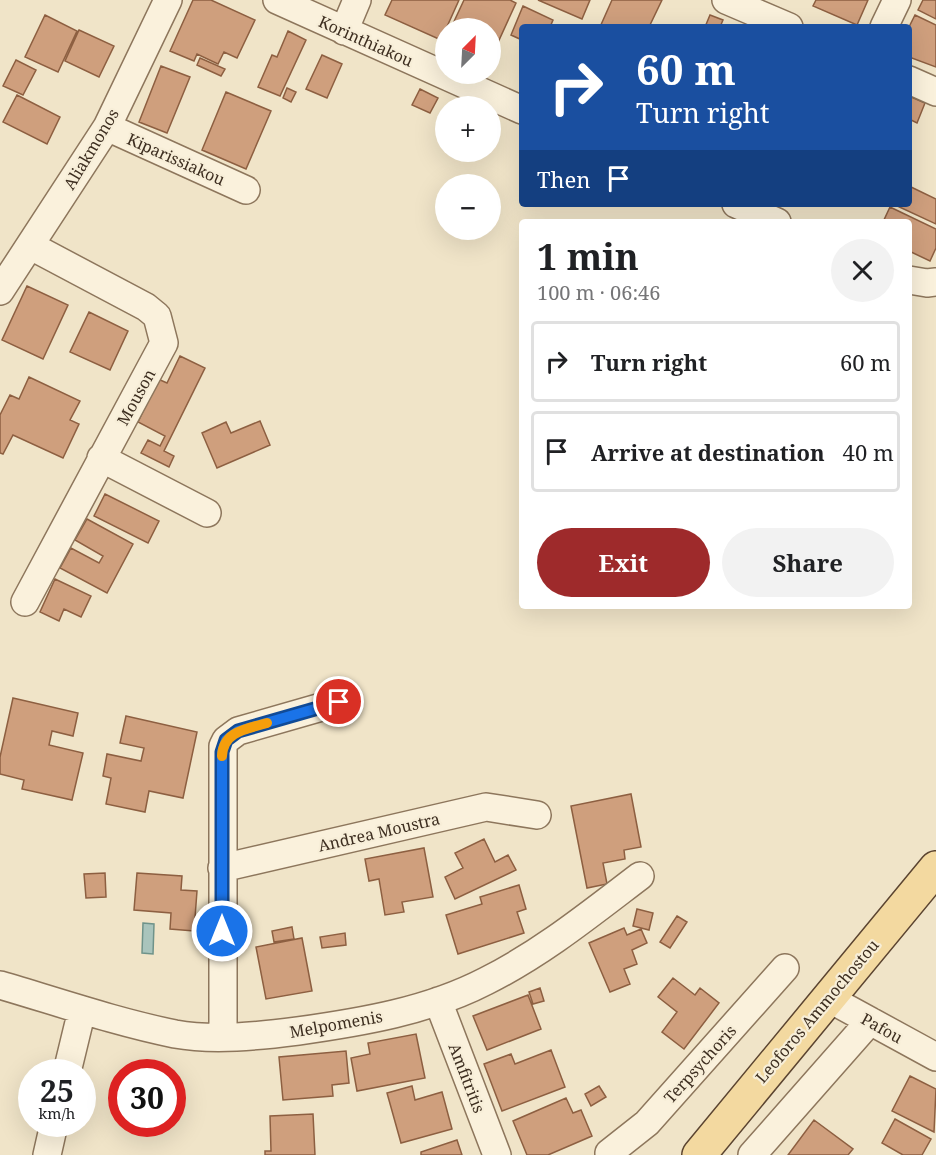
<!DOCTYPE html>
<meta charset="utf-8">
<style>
:root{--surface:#fff;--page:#f2f2f2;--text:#202124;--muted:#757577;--line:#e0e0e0;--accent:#9e2a2b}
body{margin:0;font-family:"Noto Serif",serif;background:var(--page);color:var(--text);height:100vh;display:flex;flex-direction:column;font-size:22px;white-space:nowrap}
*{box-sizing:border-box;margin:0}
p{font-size:20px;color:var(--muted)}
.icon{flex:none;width:33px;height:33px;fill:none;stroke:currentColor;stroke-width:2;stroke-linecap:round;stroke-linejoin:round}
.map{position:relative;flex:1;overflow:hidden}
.sheet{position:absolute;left:519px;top:219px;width:393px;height:390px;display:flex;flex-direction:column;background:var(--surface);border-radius:6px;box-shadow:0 6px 24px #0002}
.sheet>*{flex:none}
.guide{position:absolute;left:519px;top:24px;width:393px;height:183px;border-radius:6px;box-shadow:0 6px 24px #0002;background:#1a4fa0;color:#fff;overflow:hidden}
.needle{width:39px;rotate:24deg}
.tools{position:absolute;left:435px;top:18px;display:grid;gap:12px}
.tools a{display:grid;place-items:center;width:66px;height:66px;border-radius:50%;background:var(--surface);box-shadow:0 6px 24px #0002;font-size:30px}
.speed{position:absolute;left:18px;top:1059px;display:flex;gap:12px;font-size:30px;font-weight:700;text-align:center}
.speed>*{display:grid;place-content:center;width:78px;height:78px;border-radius:50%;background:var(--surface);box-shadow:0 6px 24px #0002;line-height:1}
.speed small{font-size:15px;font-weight:400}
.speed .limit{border:9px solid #d22;background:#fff;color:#111}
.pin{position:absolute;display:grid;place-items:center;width:51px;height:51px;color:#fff;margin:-26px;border:3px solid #fff;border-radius:50%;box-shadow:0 2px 6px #0007}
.me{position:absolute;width:66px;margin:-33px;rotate:0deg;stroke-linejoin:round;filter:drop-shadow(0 0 4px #0008)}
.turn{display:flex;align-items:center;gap:21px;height:126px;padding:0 18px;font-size:27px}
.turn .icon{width:78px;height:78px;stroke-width:2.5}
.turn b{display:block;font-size:42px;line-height:51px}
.then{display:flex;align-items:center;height:57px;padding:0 18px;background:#0003;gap:12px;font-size:22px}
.round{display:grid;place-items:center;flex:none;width:63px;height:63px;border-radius:32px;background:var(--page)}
.overview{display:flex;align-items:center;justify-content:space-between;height:102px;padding:0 18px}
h1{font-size:36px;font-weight:700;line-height:45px}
.cta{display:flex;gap:12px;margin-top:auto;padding:12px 18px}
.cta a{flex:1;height:69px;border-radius:36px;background:var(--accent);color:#fff;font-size:24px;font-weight:700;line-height:69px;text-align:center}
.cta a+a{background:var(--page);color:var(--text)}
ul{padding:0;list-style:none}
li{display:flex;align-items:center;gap:18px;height:81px;margin:0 12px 9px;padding:0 6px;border:3px solid var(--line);border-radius:6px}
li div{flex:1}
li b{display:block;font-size:22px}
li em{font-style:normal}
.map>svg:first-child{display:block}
</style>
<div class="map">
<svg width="936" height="1155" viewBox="0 0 936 1155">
<rect width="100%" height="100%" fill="#f0e4c8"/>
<!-- water -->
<path fill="#a9c4bc" stroke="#6f938a" stroke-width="1.5" d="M143,923l11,1 -1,30 -11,-1z"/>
<!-- building -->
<path fill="#cf9f7d" stroke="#8d5f41" stroke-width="1.5" d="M193,0h18l44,20 -18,38 -13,-6 -6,12 -21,-10 -3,7 -24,-10z
M392,0h67l-18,40 -56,-25z
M464,0h46l6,3 -26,57v-32h-39z
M538,0h52l-8,19z
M612,0h50l-13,27h-49z
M816,0h52l-11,25 -44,-19z
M923,0h13v19l-18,-9z
M523,6l30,14 -3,7h-28v13l-11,-5z
M45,15l32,16 -19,41 -33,-15z
M710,15l13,5 -3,7h-15z
M915,15l21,10v42l-27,-10v-30z
M79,30l35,16 -15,31 -34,-16z
M288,31l18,9 -26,56 -22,-9 14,-32 5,2z
M322,55l20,9 -15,34 -21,-9z
M200,58l25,11 -4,7 -24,-11z
M16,60l20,10 -13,25 -20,-9z
M161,66l29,11 -23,56 -28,-11z
M287,88l9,4 -5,10 -8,-4z
M420,89l18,9 -8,15 -18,-8z
M226,92l45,19 -25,58 -44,-19z
M17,95l43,22 -13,27 -44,-22z
M909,96l16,7 -8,20 -8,-4z
M909,186l27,13v25l-43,-20h16z
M890,207l46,22v19l-6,13 -21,-10v-29h-26z
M27,286l41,19 -25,54 -41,-19z
M89,312l39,19 -18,39 -40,-18z
M180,356l25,12 -41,83 10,5 -5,11 -28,-14 7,-13 12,6 5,-10 -27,-14 20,-43 9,4z
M29,377l51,24 -10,19 9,4 -16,34 -50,-23 -10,19 -3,-1v-38l10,-20 9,4z
M260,421l10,24 -53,23 -15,-35 24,-11 5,11z
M105,494l54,27 -11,22 -54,-27z
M87,519l46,25 -26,49 -47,-25 11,-20 28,15 4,-7 -28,-16z
M55,579l36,17 -10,21 -17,-8 -5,12 -19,-9z
M13,698l65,15 -5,23 -21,-5 -3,14 34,8 -11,47 -50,-11 2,-9 -24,-6v-17z
M126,716l71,16 -14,66 -34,-7 -4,21 -39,-8 5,-26 -8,-2 4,-22 34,7 3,-13 -24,-5z
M631,794l10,53 -17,3 1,9 -22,4 4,21 -20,4 -16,-82z
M484,839l11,23 13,-7 8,15 -61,29 -10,-22 18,-9 -8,-15z
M424,848l9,49 -31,5 2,10 -19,3 -6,-36 -10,2 -4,-22z
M105,873l1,24 -20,1 -2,-24z
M137,873l45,3 -1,14 16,1 -3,40 -24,-2 1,-16 -37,-3z
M519,885l7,24 -9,3 7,21 -66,21 -12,-39 36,-11 -2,-7z
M637,909l16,4 -4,17 -16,-4z
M677,916l10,6 -17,26 -10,-6z
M292,927l2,12 -20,3 -2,-11z
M624,928l3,7 14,-6 6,14 -15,7 5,14 -13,5 6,15 -20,8 -21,-49z
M345,933l1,12 -24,3 -2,-11z
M302,938l10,53 -46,8 -10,-52z
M673,978l22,17 5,-7 19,15 -35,46 -22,-17 15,-20 -19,-15z
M540,988l4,13 -11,3 -4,-12z
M528,995l13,34 -54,21 -14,-34z
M416,1034l9,44 -68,13 -6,-33 19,-4 -2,-11z
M551,1050l14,37 -63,24 -18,-47 27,-10 4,10z
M346,1051l3,32 -17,2 1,11 -50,4 -4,-43z
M910,1076l26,13 -2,43 -42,-21z
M412,1086l3,14 27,-8 10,37 -51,14 -14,-50z
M599,1086l7,11 -15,9 -6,-12z
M566,1098l7,15 8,-3 11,26 -44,19h-21l-14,-34z
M313,1114l2,41h-50v-4h6l-1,-35z
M895,1119l36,20 -9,16h-19l-21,-12z
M814,1120l39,29 -5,6h-60z
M457,1140l5,15h-41v-3z"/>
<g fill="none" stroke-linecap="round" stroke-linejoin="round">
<!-- minor casing -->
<g stroke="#8d765c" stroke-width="30">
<path id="minor" d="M277,0l245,110
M726,0l63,27
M884,27l13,-27
M344,31l13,-31
M909,80l27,12
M107,127l139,63
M736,204l41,18
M909,280l18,3 9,-1
M0,291l107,-164 61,-127
M101,458l106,55
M25,602l139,-259 -7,-27 -11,-9 -115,-61
M222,868l264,-61 51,8
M0,985c58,17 116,37 175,49 39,7 84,2 123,-3 64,-9 130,-20 188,-50 56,-28 104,-67 154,-105
M828,998l108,59
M438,1001l59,154
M223,1036v-290l3,-6 12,-9 101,-29
M67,1072l15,-62
M609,1153l38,-30 138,-155
M47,1155l7,-31
M752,1155l118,-134"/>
</g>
<!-- major casing -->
<g stroke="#5b4430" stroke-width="36">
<path id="major" d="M699,1155l237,-287"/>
</g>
<!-- minor -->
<use href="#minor" stroke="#faf1dc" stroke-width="27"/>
<!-- major -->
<use href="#major" stroke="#f3d9a0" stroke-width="33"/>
</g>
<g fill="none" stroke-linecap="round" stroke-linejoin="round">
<!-- route casing -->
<g stroke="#114b97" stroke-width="15">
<path id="route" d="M222,931v-179l4,-12 12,-9 101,-29"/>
</g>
<!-- route -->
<use href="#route" stroke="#1a73e8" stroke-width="10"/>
<!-- slow -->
<path stroke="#f59e0b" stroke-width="10" d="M222,756c1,-25 25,-27 45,-33"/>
</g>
<g text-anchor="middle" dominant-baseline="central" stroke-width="4.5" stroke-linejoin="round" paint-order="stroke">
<!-- street labels -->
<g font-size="16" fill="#3d2e20" stroke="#f7eed8">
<text transform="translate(366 41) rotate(24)">Korinthiakou</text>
<text transform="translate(91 149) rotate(-59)">Aliakmonos</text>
<text transform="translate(176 159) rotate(24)">Kiparissiakou</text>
<text transform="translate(136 397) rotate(-61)">Mouson</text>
<text transform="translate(379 832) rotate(-13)">Andrea Moustra</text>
<text transform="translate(817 1011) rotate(-50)">Leoforos Ammochostou</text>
<text transform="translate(336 1024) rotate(-10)">Melpomenis</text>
<text transform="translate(882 1028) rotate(29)">Pafou</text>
<text transform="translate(700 1064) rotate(-48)">Terpsychoris</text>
<text transform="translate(467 1078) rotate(69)">Amfitritis</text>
</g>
</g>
</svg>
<div class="tools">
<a><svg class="needle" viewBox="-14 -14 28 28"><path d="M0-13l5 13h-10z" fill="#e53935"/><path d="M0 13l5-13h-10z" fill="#757577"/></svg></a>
<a>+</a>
<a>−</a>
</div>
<div class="speed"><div>25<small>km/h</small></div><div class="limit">30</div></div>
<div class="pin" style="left:339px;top:702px;background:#d93025"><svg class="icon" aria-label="arrive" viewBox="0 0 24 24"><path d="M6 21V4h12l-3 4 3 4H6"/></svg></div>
<svg class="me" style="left:222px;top:931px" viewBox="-20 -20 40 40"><circle r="17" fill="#1a73e8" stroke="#fff" stroke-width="3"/><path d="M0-11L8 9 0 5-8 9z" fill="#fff"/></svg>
<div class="guide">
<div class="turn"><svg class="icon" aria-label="right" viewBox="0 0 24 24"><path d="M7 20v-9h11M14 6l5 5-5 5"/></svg><div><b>60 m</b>Turn right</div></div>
<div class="then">Then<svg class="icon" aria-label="arrive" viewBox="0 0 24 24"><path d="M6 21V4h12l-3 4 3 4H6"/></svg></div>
</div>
<section class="sheet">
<div class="overview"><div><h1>1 min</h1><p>100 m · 06:46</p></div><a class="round"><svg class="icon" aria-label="close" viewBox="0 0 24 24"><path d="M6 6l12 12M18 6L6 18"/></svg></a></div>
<ul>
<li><svg class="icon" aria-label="right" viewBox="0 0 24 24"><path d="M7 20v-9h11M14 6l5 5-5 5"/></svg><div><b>Turn right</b></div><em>60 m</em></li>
<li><svg class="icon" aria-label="arrive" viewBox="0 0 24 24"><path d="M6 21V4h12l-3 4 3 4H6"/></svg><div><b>Arrive at destination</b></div><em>40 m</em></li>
</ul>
<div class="cta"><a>Exit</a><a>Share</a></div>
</section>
</div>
